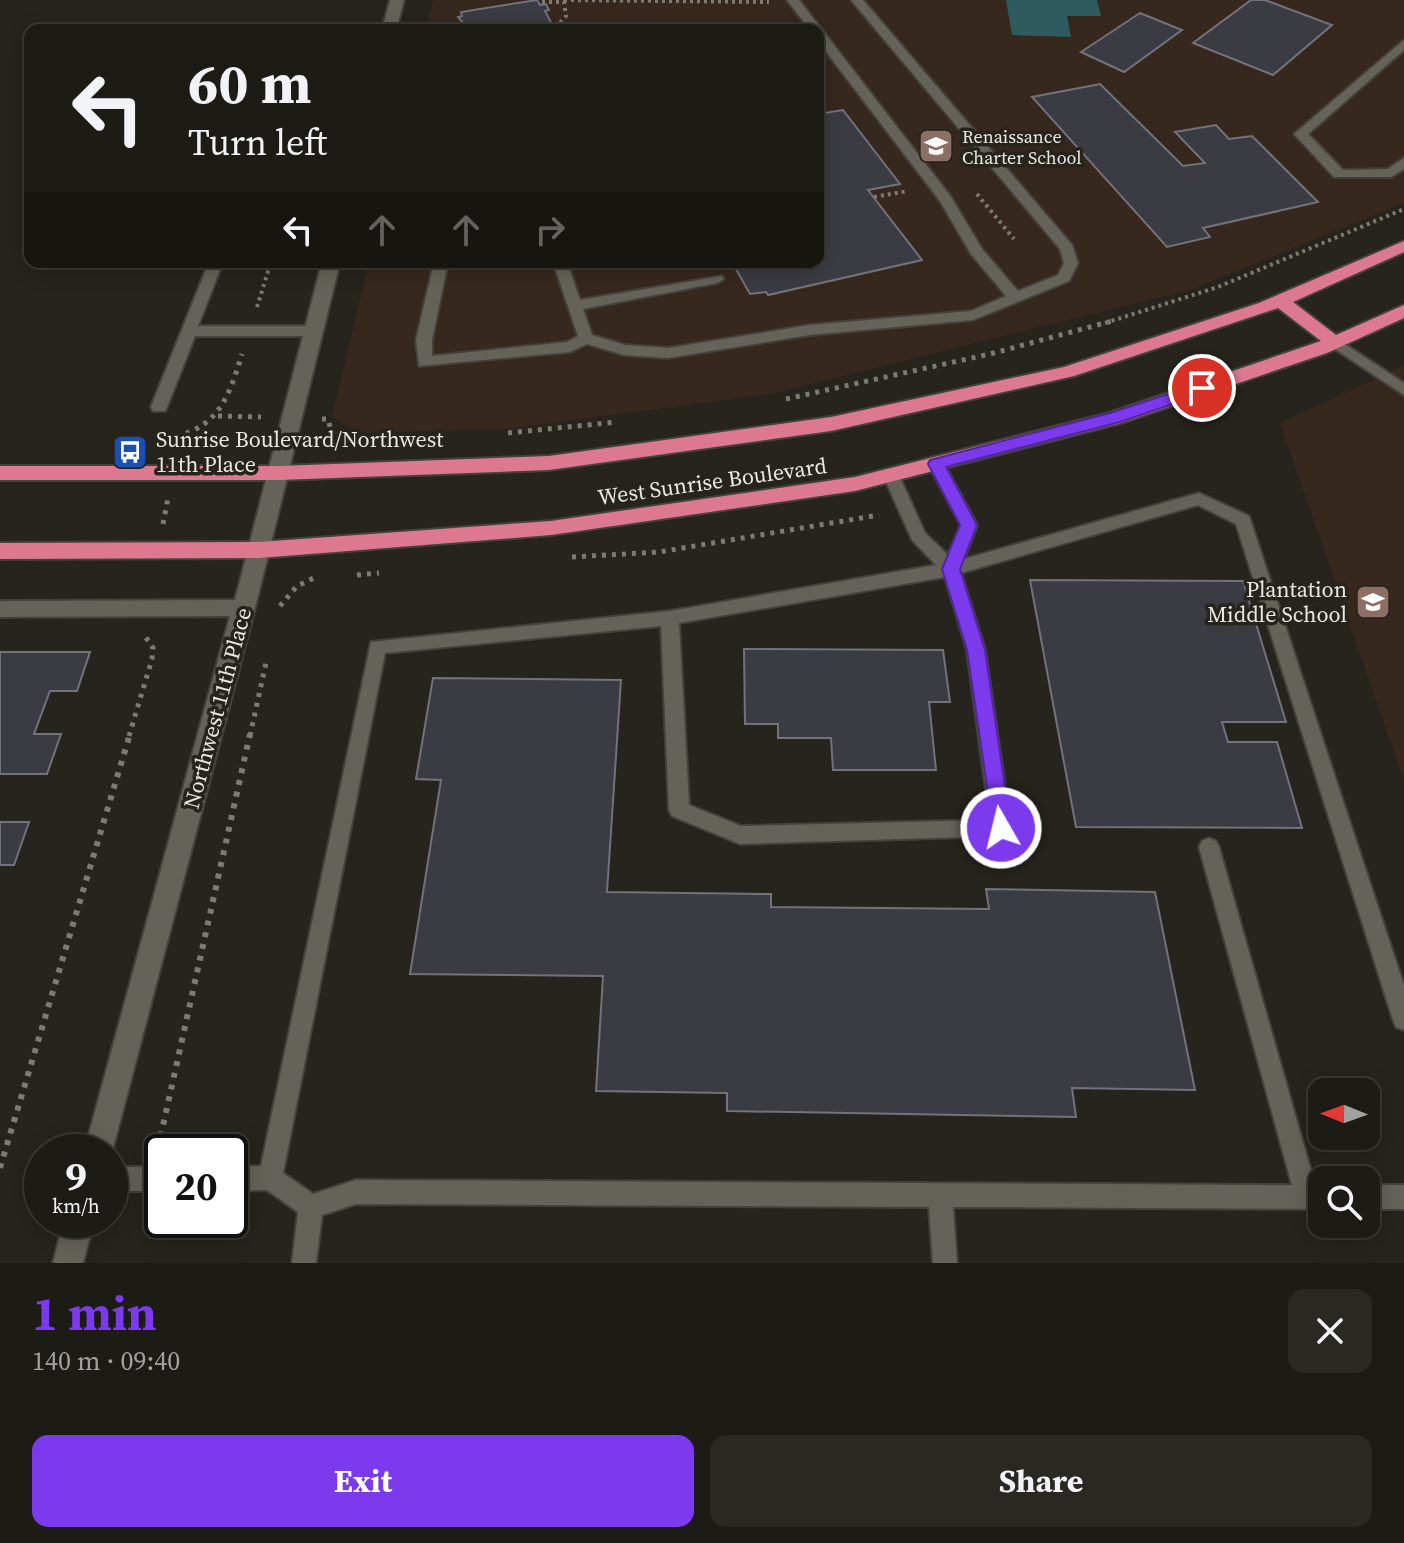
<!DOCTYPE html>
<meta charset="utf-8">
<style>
:root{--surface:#1c1b15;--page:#292822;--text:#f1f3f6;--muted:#a0a1a0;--line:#3a3934;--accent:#7c3aed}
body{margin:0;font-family:"Source Serif 4",serif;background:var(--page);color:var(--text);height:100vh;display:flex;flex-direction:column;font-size:30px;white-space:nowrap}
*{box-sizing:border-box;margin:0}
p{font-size:26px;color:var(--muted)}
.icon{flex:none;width:44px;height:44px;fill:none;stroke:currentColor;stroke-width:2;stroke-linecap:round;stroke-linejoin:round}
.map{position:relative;height:1263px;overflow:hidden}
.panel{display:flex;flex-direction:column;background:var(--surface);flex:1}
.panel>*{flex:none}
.hud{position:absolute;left:24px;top:24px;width:800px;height:244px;border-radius:16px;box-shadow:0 4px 20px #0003,0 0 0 2px var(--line);background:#1c1b15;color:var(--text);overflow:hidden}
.needle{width:52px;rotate:271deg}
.buttons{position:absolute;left:1308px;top:1078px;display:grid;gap:16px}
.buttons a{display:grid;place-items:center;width:72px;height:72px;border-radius:16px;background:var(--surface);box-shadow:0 4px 20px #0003,0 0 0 2px var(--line);font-size:40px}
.speed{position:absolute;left:24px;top:1134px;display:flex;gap:16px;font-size:40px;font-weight:700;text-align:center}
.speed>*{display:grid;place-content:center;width:104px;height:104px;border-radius:50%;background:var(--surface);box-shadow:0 4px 20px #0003,0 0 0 2px var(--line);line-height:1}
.speed small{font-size:20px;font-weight:400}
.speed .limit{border:4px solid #111;border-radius:12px;background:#fff;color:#111}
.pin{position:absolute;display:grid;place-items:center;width:68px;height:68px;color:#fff;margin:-34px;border:4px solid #fff;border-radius:50%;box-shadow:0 2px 8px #0007}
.me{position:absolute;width:88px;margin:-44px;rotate:352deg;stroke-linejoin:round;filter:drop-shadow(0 0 6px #0008)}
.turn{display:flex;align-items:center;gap:28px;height:168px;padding:0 32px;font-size:36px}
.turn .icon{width:104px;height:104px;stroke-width:2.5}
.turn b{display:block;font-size:56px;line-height:68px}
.lanes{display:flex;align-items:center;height:76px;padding:0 32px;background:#0003;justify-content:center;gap:40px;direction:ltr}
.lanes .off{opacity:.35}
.round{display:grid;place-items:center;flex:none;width:84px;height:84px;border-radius:16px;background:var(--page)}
.summary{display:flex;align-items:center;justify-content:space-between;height:136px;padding:0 32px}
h1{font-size:48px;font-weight:700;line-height:60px;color:var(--accent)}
.cta{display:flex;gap:16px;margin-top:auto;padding:16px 32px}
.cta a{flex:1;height:92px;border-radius:16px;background:var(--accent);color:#fff;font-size:32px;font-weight:700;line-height:92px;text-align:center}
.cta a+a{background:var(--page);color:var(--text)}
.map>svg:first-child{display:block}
</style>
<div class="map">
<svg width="1404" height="1263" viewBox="0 0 1404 1263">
<rect width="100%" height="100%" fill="#26241c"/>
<!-- education -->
<path fill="#37281d" d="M433,0h971v203l-214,87 -420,104 -263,35 -149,4 -26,-16 37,-155h449v-232h-393z
M1404,365v416l-124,-358z"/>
<!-- water -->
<path fill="#2d5b5f" d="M1006,0h91l4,16h-34l4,21 -59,-2z"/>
<!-- building -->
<path fill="#3b3b43" stroke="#72727b" stroke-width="2" d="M537,0l3,5 6,-1 3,6 -4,1 10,19h-86l-11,-13 4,-1 -1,-4z
M1251,0h14l67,25 -59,50 -80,-32z
M1140,13l42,17 -58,42 -43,-20z
M1100,84l83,82 22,-3 -30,-31 41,-7 13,14 23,-3 66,66 -115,26 7,9 -43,10 -135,-150z
M843,110l57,74 -32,6 54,70 -154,35 -2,-3 -16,2 -17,-30 85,-2v-148z
M1030,580l213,1 43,141h-64l6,20h49l25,86 -226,-1z
M744,649l199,1 7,52h-21l7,68h-103l-2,-32h-53v-14h-33z
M0,652h90l-13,39h-27l-16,43h27l-14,40h-47z
M433,678l188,2 -14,212 164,2v13l218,2 -3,-20 169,3 40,198 -123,-2 4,29 -349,-6v-18l-131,-2 7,-115 -193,-2 31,-194 -25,-1z
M0,822h29l-15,43h-14z"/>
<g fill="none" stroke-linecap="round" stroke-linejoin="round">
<!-- service casing -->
<g stroke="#43413b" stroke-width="4">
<path id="service" d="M787,0h12l152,197 31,52 36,42 40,-16 6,-12 -4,-14 -209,-249h12l209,245 6,18 -9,18 -96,39 -163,15 -142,23 -44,-3 -37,-11 -17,8 -151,14 -3,-26 18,-78h14l-16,78v16l135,-14 11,-6 -25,-74h14l13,38 142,-24 2,3 -7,4 -134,26 9,26 33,10 43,3 142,-23 161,-14 35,-15 -35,-42 -31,-53 -122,-160v-11h-8z
M1404,40v10l-96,84 35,36 45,-1 16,-11v11l-13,8h-57l-40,-43z
M209,262h14l-25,64h116l7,5 -7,5h-119l-28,71 -2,4h-12l-2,-4z
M1334,337l70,46v12l-75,-50 -3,-3z
M936,458l6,2 35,65 -13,34 235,-66 50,23 155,470v44l-8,-3 -3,-7 -157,-496 -38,-19 -237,68 24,77 26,178 -3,6 -7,2 -261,8 -68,-28 -3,-6 -8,-184 -276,27 -102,520 30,21 43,-14 936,5 -93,-338 3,-6 7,-3 7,3 3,6 96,338h7v24l-369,-2 4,56h-24l-4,-56 -573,-3 -34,11 -6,48h-24l6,-51 -31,-22 -37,1v-24l31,-1 110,-524 299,-31 266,-46 -24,-25 -29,-65 8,-6 6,2 28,62 23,22 13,-30 -33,-61zM945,577l22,73 23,170 -249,6 -52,-21 -10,-182z
M110,1167h52v24h-52z
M1366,1185h38v24h-38z"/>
</g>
<!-- minor casing -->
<g stroke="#43413b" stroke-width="4">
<path id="minor" d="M390,0h14l-8,30h-14z
M322,262h18l-85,346 -143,544 -2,5v-5h-26l146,-536 -230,1v-16l235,-1z
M64,1220h30l-11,43h-30z"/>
</g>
<!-- trunk casing -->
<g stroke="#43413b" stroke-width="4">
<path id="trunk" d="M1404,241v11l-111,50 43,33 68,-30v13l-77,35 -206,70 -266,68 -304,44 -292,23 -259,1v-16l259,-1 292,-21 304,-44 254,-64 212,-72 -43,-33 -204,68 -243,55 -282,39 -270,10h-279v-14h279l270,-10 282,-39 233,-50 195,-64z"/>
</g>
<!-- path-far2 -->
<path stroke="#7c7a73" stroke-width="4" stroke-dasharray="3 4" stroke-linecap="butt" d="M564,0l205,2
M542,2h22l2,14 -8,9 1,5
M977,194l37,45
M874,197l34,-6
M257,307l14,-45
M1105,323l113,-36 186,-78"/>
<!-- path-far1 -->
<path stroke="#7c7a73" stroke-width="5" stroke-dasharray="4 6" stroke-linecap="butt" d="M786,399l204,-45 122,-33
M218,416l43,1
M322,419h6l3,12 12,9
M508,433l109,-11
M343,437l19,2
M157,441c58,-10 69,-34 85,-87
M163,524l5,-26
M572,557l87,-5 220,-37
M357,575l22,-2
M280,606l17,-20 21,-10
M129,736l23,-77 1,-11 -8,-12
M250,736l17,-78"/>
<!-- path -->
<path stroke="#7c7a73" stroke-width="6" stroke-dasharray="5 7" stroke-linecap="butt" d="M158,1148l92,-414
M0,1168l130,-434
M150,1228l1,-19"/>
<!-- service -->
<use href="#service" fill="#656259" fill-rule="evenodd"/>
<!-- minor -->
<use href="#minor" fill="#656259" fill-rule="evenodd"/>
<!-- trunk -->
<use href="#trunk" fill="#dc7890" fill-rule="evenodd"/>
</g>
<!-- route -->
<path fill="#7c3aed" stroke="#51269a" stroke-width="2" d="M1202,383l8,5 -2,4 -88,30 -174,45 31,58 -17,44 25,81 26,178 -3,6 -7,2 -7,-2 -27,-184 -25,-81 18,-44 -32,-61 2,-4 180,-47z"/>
<!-- icons -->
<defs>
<g id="school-square" transform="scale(1.8)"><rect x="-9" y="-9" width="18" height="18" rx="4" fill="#8d6e63" stroke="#26241c"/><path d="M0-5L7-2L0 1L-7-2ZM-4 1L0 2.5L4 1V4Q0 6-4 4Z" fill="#fff"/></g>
<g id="bus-square" transform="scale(1.8)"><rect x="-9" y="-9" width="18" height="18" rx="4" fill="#1a4fb4" stroke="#26241c"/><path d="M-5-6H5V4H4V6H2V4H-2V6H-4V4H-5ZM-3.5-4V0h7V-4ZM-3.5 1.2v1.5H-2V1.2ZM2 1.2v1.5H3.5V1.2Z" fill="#fff"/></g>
</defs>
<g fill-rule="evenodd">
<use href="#school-square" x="936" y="146"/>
<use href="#bus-square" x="130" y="452"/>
<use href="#school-square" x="1373" y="602"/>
</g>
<g text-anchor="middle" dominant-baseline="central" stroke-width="7" stroke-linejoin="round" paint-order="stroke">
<!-- far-poi labels -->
<g font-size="18" fill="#e9e7e2" stroke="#26241c" text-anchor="start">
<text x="962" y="136">Renaissance<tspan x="962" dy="21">Charter School</tspan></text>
</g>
<!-- poi labels -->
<g font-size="22" fill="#e9e7e2" stroke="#26241c" text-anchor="start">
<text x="156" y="439">Sunrise Boulevard/Northwest<tspan x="156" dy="25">11th Place</tspan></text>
<text x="1347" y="589" text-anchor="end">Plantation<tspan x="1347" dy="25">Middle School</tspan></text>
</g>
<!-- street labels -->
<g font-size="22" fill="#e9e7e2" stroke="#26241c">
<text transform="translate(712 481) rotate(-8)">West Sunrise Boulevard</text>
<text transform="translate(217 708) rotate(-75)">Northwest 11th Place</text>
</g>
</g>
</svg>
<div class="buttons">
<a><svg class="needle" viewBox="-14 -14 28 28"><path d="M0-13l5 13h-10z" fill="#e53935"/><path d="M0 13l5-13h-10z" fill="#a0a1a0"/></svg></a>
<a><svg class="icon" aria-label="search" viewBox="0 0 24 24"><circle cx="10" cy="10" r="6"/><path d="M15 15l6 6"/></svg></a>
</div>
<div class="speed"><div>9<small>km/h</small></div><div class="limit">20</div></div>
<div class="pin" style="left:1202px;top:388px;background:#d93025"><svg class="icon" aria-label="arrive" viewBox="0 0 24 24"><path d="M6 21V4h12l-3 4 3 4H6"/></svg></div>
<svg class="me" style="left:1001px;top:828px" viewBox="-20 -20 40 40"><circle r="17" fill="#7c3aed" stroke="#fff" stroke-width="3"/><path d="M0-11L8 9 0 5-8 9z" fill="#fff"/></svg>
<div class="hud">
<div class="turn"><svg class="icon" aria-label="left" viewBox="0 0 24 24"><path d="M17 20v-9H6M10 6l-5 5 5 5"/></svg><div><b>60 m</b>Turn left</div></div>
<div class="lanes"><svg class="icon" aria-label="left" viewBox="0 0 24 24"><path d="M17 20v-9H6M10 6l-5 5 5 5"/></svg><svg class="icon off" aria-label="ahead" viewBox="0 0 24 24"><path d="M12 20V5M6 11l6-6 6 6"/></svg><svg class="icon off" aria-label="ahead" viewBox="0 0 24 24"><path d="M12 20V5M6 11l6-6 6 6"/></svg><svg class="icon off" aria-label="right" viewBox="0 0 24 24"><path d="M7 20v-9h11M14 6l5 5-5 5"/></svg></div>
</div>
</div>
<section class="panel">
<div class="summary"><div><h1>1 min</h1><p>140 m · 09:40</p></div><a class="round"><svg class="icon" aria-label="close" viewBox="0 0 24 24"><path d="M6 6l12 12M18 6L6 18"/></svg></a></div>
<div class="cta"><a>Exit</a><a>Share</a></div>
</section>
